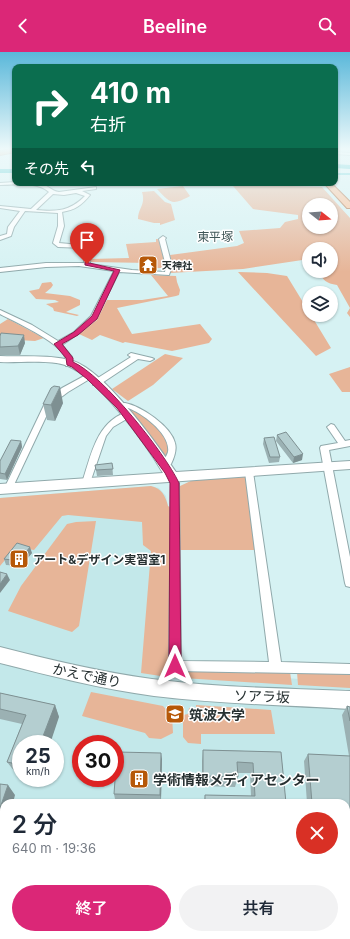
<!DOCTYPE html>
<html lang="ja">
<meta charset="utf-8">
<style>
:root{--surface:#fff;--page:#f2f2f3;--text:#1f2937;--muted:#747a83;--accent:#db2777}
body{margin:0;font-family:Inter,"Noto Sans JP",sans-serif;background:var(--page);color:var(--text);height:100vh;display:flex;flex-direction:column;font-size:15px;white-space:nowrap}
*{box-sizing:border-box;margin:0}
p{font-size:13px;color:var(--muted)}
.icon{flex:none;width:22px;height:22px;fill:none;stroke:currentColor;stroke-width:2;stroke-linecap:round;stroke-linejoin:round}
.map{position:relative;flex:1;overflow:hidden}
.side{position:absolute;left:0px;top:747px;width:350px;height:140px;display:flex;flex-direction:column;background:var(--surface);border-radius:12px 12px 0 0;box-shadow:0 1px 3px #0004}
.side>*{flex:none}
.banner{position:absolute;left:12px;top:12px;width:326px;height:122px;border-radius:8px;box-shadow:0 1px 3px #0004;background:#0b6e4f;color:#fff;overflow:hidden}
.needle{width:26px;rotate:107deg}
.buttons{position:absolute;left:302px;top:146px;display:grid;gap:8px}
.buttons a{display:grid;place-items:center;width:36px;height:36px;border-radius:50%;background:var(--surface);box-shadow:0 1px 3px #0004;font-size:20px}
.speed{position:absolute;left:12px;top:683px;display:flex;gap:8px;font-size:20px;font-weight:700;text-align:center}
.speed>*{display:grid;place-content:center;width:52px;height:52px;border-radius:50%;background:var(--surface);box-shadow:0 1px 3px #0004;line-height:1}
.speed small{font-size:10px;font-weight:400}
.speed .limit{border:6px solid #d22;background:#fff;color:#111}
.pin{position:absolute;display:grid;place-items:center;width:34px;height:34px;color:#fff;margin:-41px -17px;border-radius:50% 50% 50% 0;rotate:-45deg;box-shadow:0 0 4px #0007}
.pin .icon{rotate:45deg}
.me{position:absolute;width:44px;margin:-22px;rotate:0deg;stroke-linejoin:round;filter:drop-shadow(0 0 3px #0008)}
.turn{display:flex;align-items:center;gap:14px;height:84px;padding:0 12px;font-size:18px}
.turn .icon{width:52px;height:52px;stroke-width:2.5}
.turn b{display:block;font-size:28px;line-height:34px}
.then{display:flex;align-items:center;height:38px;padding:0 12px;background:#0003;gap:8px;font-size:15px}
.round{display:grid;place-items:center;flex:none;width:42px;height:42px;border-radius:21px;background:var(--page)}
.head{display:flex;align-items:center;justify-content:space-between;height:68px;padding:0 12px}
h1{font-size:24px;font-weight:600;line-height:30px}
.action{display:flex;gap:8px;margin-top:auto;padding:8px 12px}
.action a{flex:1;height:46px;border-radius:24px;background:var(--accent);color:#fff;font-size:16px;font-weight:600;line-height:46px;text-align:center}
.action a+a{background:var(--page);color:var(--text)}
header{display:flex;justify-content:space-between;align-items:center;height:52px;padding:0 12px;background:var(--accent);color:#fff;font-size:18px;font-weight:600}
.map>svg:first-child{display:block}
</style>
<header><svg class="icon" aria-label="back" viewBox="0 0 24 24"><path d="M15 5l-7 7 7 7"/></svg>Beeline<svg class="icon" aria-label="search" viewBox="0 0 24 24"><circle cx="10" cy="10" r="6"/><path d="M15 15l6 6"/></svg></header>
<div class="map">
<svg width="350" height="887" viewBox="0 0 350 887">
<rect width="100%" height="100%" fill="#d6f2f3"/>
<!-- built -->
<path fill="#c3e8ea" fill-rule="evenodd" d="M151,434l8,2 7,8 2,10 3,2v161l179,14v256h-350v-441zM21,692h34v34h-34zM81,692h34v34h-34zM4,751h342v132h-342z"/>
<!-- green -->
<path fill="#e7b598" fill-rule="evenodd" d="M259,133l63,2 28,31v99l-3,-4 3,-5 -13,-23c-11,-2 -14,-4 -18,-14h12v-22h-22v10l-66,10 -74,4 2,-8 -1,-10 67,-9 7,-3 -5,-12 41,-3 5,-6 13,-3v-4l-45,-6 -20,-23zM309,153h22v22h-22z
M183,134l7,10c-18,10 -20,7 -33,-7z
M154,139l11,11 6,2 4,16 -15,5v-2h-6l-16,-4c0,-11 8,-14 4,-27z
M156,187h4l2,3 4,26c-9,-1 -17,3 -26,-1h10l1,-4 -61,-1v-3l39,-1 -3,-14 30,-2z
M238,220l29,1 20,3 22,36v3h2l20,33 -15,8z
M151,223l25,1 1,6 3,8 -1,5 -3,1 -59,12 15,26 68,-10 12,15 -3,4 -37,8 -47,-9 -2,1 -23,-8 -8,5 -13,-6 18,-14 10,-20h35l26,-4z
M51,230l2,3 -2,3 -6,5 25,3 10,4v5l-14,7 13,3 -2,1 -23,-5 -1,-3 -7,-4 13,-2 -4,-2 -19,-1 -7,-8 10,-2 3,-6z
M8,267l36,19 -9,3 -35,-2v-15z
M165,302l18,4 -30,27 -25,16 -16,-12z
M350,315v25h-8l-13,-18z
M128,355l33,20 9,22 -2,10z
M243,424l4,2 8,72h-77l2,-64 15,-7z
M151,434c11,3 14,9 17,20l3,2v161l119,3 2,13 -125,-8 -26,-4 10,-122 -8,-6 -1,-23 -74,-7 -6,1 -28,34 -18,-3 -16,19v-68z
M96,469l-17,105 -7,6 -64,-21 13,-25 46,-62 9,-2z
M297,620l53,1v15l-52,-3z
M91,640l72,14 9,10 1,17 -12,6 -12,-1 -4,-5 -63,-17z
M196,653l75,5 4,24h-74v10l-13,-1 -5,-6v-22l5,-1 1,-6 7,1z"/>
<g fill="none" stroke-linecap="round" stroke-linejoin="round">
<!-- stream -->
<path stroke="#26bdc5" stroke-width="1.5" d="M335,122h15"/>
<!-- river -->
<path fill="#26bdc5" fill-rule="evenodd" d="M335,112l15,1v4l-15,-1z
M0,117h15v4h-15z"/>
<!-- street casing -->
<g stroke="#90a9ab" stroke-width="2">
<path id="street" d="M335,100l15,1v2l-15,-1z
M15,130c7,3 18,0 26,2 7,1 10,7 18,8l37,-5v2l-14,2 8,4c-8,10 -15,15 -28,17l2,14 -5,17 32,3 -1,18 42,6 33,2 1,-6 -7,-27 4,-3 3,2 -1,1 7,27 -3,9 -50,-3 -23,46 -18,16 -16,11 10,12v9h-6c-1,-3 0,-7 -1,-9 -7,-16 -50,-35 -65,-43v-4l32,15 26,16 16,-9 17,-16 23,-45 -35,-5 -33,1 -46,5v-4l46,-5h38l2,-15 -28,-1 -5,-4 5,-17v-13l-33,-2 -11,16 -3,9 -11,4v-4l7,-2 1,-7 12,-16 -20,-3v-2l31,3 18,-17c-13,-11 -32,-7 -49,-7v-2zM76,141l9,3c-15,15 -28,16 -49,14l17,-16 11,1z
M131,301l21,5 2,1 -4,2 -12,-2 -39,26h-6v-4l38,-24 -3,-2z
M86,323h3l4,2 -25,15 -16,12 -40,85 -4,3 -3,-1 -1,-2 42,-88 16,-13z
M125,351c16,3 46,23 50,40 2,7 -1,15 -4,21l-8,3 -4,-3c3,-4 7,-5 9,-12 3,-18 -26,-39 -40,-44 -5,-2 -8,2 -12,-2l1,-2z
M127,360l3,1 1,2 -1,2 -17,10 -7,9 -16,47 -1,2h-6l-1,-2c9,-27 14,-61 45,-71z
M331,372l3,1 11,16 5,-1v6l-21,4 21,107v30l-4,-1 -1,-3 -25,-135 1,-2 17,-3 -11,-16z
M249,417l4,3 28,190 69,2v10l-175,-3 -4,-1 -2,-4 2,-183 -3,-6 4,-3 3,1 4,8 2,178 88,1 -24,-190z"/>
</g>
<!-- secondary casing -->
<g stroke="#90a9ab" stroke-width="2">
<path id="secondary" d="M0,304c24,1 50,-2 73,5 32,10 84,83 103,111l174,-11v8l-350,25v-10l163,-11c-17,-29 -65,-95 -95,-107 -19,-7 -48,-3 -68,-4z
M0,595c50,13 101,25 152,32 66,9 132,9 198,12v18c-65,-4 -131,-5 -196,-13 -52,-7 -103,-20 -154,-33z"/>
</g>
<!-- primary casing -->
<g stroke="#b06c3e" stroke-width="2">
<path id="primary" d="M324,131h7l19,19v6h-3z"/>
</g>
<!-- highway casing -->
<g stroke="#b06c3e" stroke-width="2">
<path id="highway" d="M15,96v4l-15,3v-4z"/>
</g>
<!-- street -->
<use href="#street" fill="#fff" fill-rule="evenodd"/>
<!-- secondary -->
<use href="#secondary" fill="#fff" fill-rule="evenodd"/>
<!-- primary -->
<use href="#primary" fill="#fdbb8f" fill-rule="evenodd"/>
<!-- highway -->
<use href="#highway" fill="#fb8d45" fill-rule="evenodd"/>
</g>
<!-- wall -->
<path fill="#9bb1b3" d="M0,284l25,7 -5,12h-20z
M63,351l-8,18 -8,-1 -4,-16z
M277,383l25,25 -9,3 -17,-22z
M264,386l16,19 -1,5 -10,1 -6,-19z
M21,389l1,6 -15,33 -7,-1v-18z
M112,411l1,12 -16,1 -1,-6z
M32,501l-11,13 -15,-1 -2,-6z
M0,641l55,12 4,12 -38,27v30l-6,-2 -8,-10 15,-38 -22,-5z
M347,654l3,1v209l-4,2v-115h-39l-3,-42 4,-7 41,2 -7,-41z
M203,698l78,2 5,51h-82l1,-8 46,1 -1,-23h-12v4l-3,10 -33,-1v-25z
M162,707l-1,41 -46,-1 -1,-5z
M205,883h56v4h-56z"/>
<!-- shaded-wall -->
<path fill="#7e9092" d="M24,283l1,8 -5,12 -2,-9z
M60,335l3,16 -8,18 -4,-16z
M21,389l1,6 -15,33 -2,-6z
M303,402l-1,6 -9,3 1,-6z
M30,495l2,6 -11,13 -2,-5z
M7,522l3,6 -10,13v-9z
M55,653l4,12 -9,27h-10z
M161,701l1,6 -1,41 -1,-5z
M8,733l7,10 -2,8h-9v27l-4,12v-34z"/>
<!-- building -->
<path fill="#b4ced0" stroke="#7e9092" d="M1,281l23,2 -6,11 -18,1v-11z
M54,334l6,1 -9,18 -8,-1 8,-16z
M286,380l17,22 -9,3 -17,-22z
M274,385l6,20h-10l-6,-19z
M11,388l10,1 -16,33 -5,-1v-12z
M112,411l1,6 -17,1 -1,-5z
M17,491l13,4 -11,14 -15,-2z
M0,520l7,2 -7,10z
M0,641l55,12 -15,39h-19v21l-14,-3 19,-47 -26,-6z
M347,654l3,1v14z
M203,698l78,2 5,51h-81v-8l50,1 -2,-33 -16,-1 1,15 -35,-1z
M117,700l44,1 -1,42 -46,-1z
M308,702l42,2v159l-4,-1v-111h-34z
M0,732l8,1 -8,23z
M206,883h55v4h-55z"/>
<!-- sky -->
<linearGradient id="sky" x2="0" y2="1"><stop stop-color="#5ab8da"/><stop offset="0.44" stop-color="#edf9fa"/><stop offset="1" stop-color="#edf9fa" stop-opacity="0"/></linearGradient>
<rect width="350" height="220" fill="url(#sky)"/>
<!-- route -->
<path fill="#db2777" stroke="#8e194d" d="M85,210l35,8 -23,49 -19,16 -16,9 11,14v4c30,13 92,91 106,121l2,183 -2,3 -4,2 -4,-2 -2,-3 1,-183 -5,-10 -48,-65 -30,-29 -15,-12 -5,-2 -1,-7 -12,-14 20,-12 18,-16 22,-45 -29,-6z"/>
<!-- icons -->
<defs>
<g id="temple-square" transform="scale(1)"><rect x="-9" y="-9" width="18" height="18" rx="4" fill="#b65808" stroke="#fff"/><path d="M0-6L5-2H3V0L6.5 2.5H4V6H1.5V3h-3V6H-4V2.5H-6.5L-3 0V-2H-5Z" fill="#fff"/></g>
<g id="building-square" transform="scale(1)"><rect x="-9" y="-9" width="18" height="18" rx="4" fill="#b65808" stroke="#fff"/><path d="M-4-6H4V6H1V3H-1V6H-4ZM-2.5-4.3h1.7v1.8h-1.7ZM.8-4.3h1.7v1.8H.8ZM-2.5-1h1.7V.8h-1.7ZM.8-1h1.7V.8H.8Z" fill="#fff"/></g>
<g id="university-square" transform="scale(1)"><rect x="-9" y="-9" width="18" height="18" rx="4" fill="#b65808" stroke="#fff"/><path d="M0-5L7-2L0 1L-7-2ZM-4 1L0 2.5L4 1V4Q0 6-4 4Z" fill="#fff"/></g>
</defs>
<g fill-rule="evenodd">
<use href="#temple-square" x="148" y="213"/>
<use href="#building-square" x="19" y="507"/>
<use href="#university-square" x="175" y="662"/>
<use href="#building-square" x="139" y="727"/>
</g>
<g text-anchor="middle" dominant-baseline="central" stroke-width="3" stroke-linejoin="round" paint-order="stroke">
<!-- far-poi labels -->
<g font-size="10" font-weight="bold" fill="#263031" stroke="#fff" text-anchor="start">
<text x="162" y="213">天神社</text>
</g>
<!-- far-quarter labels -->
<g font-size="12" fill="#3e5556" stroke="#fff">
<text x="215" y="184">東平塚</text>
</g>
<!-- poi labels -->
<g font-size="12" font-weight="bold" fill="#263031" stroke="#fff" text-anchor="start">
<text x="33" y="507">アート&amp;デザイン実習室1</text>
</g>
<!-- near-street labels -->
<g font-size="14" fill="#263031" stroke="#fff">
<text transform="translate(87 623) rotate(12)">かえで通り</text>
<text transform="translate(262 644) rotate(2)">ソアラ坂</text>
</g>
<!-- near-poi labels -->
<g font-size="14" font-weight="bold" fill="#263031" stroke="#fff" text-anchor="start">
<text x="189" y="662">筑波大学</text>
<text x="153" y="727">学術情報メディアセンター</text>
</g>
</g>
</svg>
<div class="buttons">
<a><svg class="needle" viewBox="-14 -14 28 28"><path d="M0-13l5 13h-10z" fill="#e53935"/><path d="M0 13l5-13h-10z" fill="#747a83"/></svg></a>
<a><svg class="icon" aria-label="sound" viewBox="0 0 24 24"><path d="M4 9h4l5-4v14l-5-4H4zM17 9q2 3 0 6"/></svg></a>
<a><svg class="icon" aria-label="layers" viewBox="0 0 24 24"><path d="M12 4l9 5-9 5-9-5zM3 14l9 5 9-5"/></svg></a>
</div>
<div class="speed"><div>25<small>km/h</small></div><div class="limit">30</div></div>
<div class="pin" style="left:87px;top:212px;background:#d93025"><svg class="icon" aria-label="arrive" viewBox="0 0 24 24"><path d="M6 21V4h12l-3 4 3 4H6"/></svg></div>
<svg class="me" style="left:175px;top:614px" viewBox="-20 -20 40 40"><path d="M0-17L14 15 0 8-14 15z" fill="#db2777" stroke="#fff" stroke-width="4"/></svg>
<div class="banner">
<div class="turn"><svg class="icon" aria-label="right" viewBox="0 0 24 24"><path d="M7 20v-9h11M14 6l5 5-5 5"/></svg><div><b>410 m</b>右折</div></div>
<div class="then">その先<svg class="icon" aria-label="left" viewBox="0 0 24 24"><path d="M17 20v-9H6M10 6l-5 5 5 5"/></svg></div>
</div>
<section class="side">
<div class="head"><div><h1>2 分</h1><p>640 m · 19:36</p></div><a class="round" style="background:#d93025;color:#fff"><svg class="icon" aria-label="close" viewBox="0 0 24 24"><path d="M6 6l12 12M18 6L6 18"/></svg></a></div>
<div class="action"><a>終了</a><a>共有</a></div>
</section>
</div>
